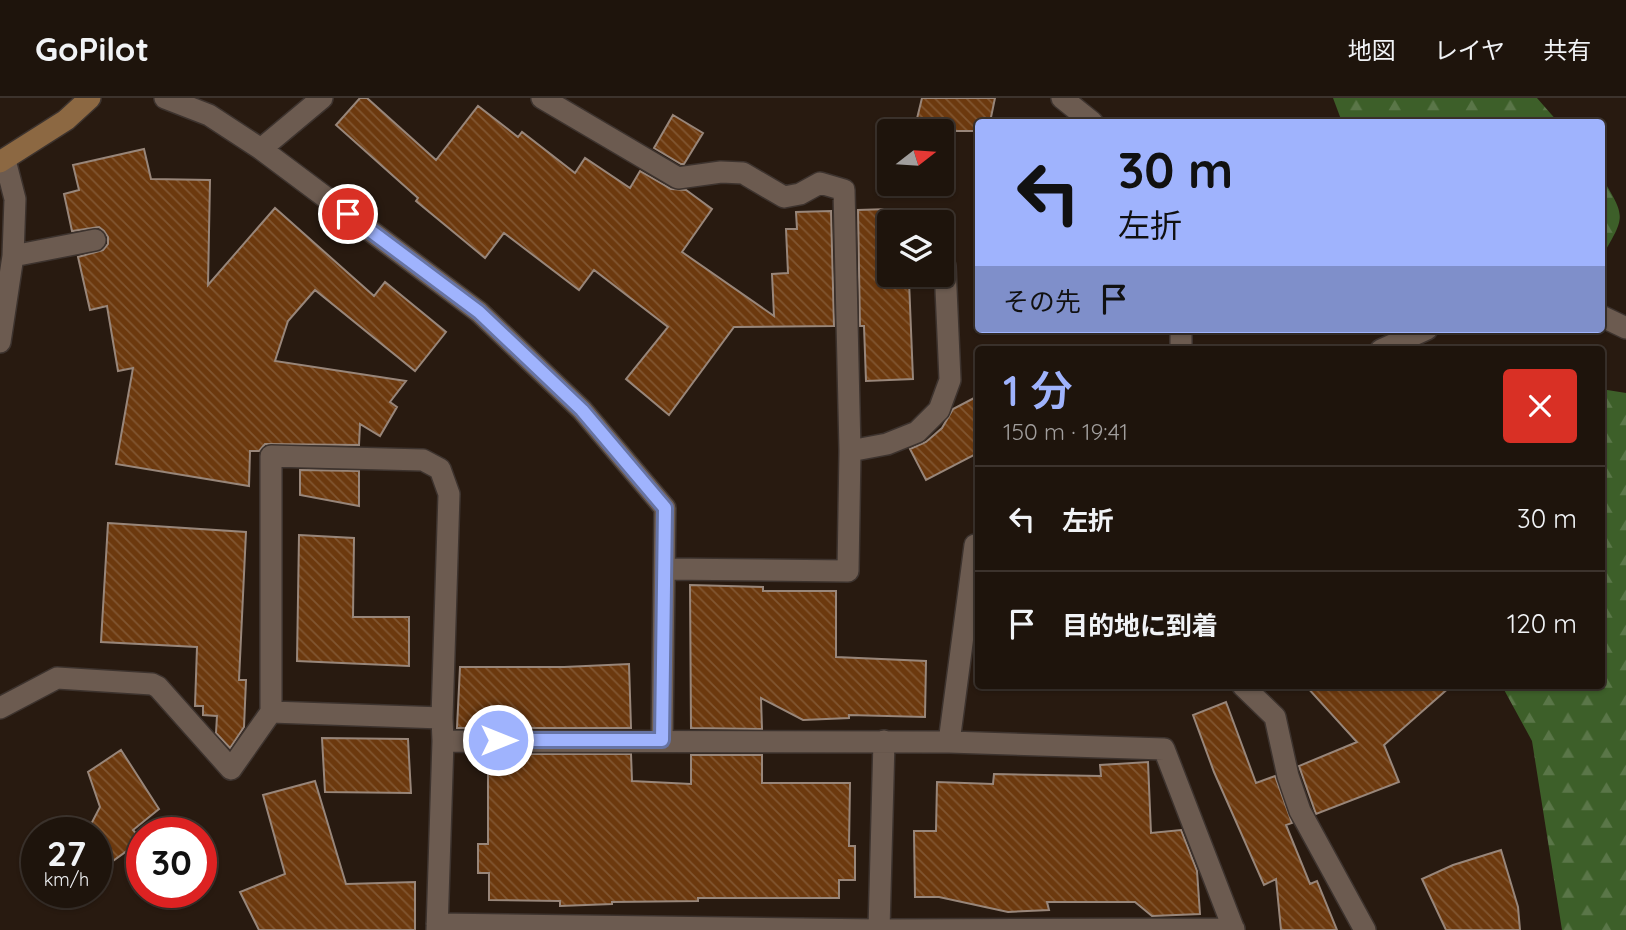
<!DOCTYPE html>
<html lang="ja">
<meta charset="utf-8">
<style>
:root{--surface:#1e140c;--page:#2b211a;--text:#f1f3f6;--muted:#a19e9d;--line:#3c332d;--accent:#9fb3fd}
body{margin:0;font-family:Quicksand,"Noto Sans JP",sans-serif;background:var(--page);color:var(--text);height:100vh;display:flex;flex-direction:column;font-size:26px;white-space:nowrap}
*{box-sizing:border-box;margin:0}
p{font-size:23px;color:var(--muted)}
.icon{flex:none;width:38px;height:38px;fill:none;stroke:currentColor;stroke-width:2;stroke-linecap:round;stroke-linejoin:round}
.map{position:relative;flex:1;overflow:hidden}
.sheet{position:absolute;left:975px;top:248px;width:630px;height:343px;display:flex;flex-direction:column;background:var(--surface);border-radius:7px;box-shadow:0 2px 5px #0004,0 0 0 2px var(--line)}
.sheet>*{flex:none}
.top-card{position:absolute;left:975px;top:21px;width:630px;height:214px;border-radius:7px;box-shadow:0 2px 5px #0004,0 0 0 2px var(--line);background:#9fb3fd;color:#111;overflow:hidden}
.needle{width:46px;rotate:73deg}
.buttons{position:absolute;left:877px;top:21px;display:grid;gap:14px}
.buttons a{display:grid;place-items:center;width:77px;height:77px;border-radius:7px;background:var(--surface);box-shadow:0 2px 5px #0004,0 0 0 2px var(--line);font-size:35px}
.speed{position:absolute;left:21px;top:719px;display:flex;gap:14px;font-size:35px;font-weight:700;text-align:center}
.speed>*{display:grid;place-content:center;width:91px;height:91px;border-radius:50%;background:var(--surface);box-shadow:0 2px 5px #0004,0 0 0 2px var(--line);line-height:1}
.speed small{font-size:18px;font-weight:400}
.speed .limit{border:10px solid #d22;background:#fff;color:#111}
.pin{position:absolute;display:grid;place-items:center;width:60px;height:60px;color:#fff;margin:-30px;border:4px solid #fff;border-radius:50%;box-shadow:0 2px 7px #0007}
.me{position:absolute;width:77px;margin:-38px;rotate:90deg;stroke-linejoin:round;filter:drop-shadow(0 0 5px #0008)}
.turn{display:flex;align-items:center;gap:24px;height:147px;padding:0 28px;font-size:32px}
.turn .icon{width:91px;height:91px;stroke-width:2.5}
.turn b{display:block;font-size:49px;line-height:60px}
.then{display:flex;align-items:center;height:66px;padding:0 28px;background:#0003;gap:14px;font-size:26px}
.round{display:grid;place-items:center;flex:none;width:74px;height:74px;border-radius:7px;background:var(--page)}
.headline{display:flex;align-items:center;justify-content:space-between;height:119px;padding:0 28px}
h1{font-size:42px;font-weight:600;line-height:52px;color:var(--accent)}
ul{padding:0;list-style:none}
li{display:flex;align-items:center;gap:21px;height:105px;padding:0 28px;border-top:2px solid var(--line)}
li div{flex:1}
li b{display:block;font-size:26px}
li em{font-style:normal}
header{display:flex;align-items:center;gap:42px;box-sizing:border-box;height:98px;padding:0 35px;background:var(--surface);border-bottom:2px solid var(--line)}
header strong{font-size:33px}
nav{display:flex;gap:38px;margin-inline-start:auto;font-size:24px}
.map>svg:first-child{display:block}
</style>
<header>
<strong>GoPilot</strong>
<nav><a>地図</a><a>レイヤ</a><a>共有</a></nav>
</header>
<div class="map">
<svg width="1626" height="832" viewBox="0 0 1626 832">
<defs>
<pattern id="forest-firs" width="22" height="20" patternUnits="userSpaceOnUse" patternTransform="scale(1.75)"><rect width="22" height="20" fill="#3d5f29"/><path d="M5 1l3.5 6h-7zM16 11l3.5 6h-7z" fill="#5a7648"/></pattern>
<pattern id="building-back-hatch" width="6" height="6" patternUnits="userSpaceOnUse" patternTransform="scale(1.75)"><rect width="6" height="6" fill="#6c390e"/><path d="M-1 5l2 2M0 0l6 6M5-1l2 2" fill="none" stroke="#815631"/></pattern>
</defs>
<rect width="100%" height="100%" fill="#281a10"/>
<!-- forest -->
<path fill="url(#forest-firs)" d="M1333,0h204l21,24h-216z
M1601,78c25,42 25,39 0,82z
M1601,291l25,4v537h-64l-30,-189 -30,-55h99z"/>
<!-- building -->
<path fill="url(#building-back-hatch)" stroke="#98867a" stroke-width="2" d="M360,0h7l69,62 42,-54 40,31 4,-5 53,41 10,-15 45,30 10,-17 31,18 15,1 26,19 -30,43 92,64 -2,-42 16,-1 -2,-44h11l-1,-17 35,-1 3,115 -100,1 -65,88 -43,-36 42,-52 -74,-57 -15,20 -75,-57 -19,25 -69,-57 2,-3 -82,-73z
M922,0h73l-5,24h-12v9h-64z
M673,17l30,18 -19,31h-3l-27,-16z
M144,51l7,30 59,1 -2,105 67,-77 99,88 11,-14 61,50 -31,39 -100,-81 -27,31 -13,40 131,20 -16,21 7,5 -17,29 -20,-12 -1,21 -94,-1 -6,7h-9l-1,35 -133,-22 17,-96 -15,3 -11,-65 -17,4 -12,-53 25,-7 5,-6v-7l-4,-6 -5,-4 -27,4 -8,-37 15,-4 -6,-25z
M889,111v2l24,-2 1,13h-25v53h30v5l-10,1 4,98 -47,2 -2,-55h-4l-2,-116z
M978,298v57l-52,27 -16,-31 16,-7 16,-14 11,-19z
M300,372l59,1v35l-59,-11z
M108,425l138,9 -7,148h7l-2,47 -14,21 -14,-15 1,-17 -14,-1v-9h-8l2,-59 -96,-5z
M299,437l55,3 -1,79h56v49l-112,-5z
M690,487l73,2v4h73v66l90,4 -1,56 -76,-2v3l-46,2 -42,-22 1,31 -71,-1z
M629,566l2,64h-174l3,-61h104z
M1306,588h145l-67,59 15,37 -83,32 -17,-48 58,-24z
M1226,604l30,81 19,-7 17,47 -6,2 24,59 7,-3 20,49h-56l-5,-51 -12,6 -50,-113 -21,-57z
M322,640l86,1 3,54 -86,-1z
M121,652l38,59 -26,21 9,10 -32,23 -14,-20v-10h-6l-2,-3 12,-23 -12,-35z
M488,656h143l1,27 59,3v-29h71v28h88l-1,63h6v34h-16v18h-141v3l-86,1v2l-52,2v-5l-71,-1v-27h-11v-29h10z
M1148,664l3,71 30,-3 16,41 3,43 -48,2 -17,-14h-88l2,8 -41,2 -69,-15h-24l-1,-66h22l1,-49 56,2 1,-10 107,2 -1,-11z
M315,683l31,103 69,-2v48h-156l-19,-38 45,-18 -22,-79z
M1501,752l17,57 2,23h-74l-24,-51 31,-14z"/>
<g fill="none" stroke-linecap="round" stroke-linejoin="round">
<!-- street casing -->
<g stroke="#3d332e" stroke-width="24">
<path id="street" d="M165,0l44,17 52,34 218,163 103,98 83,98 -3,232
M542,0l136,80 43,-6 22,1 41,24 16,-3 20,-11 24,7 6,261
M1062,0l30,24
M261,51l61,-51
M13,158l82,-16
M1601,218l25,12
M1181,231v21
M0,244l13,-86 2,-57 -10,-39
M1381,252l46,-21
M666,471l182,2 2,-120 37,-7 30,-12 22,-22 11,-30 -5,-114
M1243,588l32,31 13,59 12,35 65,119
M0,610l57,-30 95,6 6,3 73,82 40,-57
M442,620l-171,-6v-256l152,4 17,9 9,25 -7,224 1,23
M949,644l215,7 70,181
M437,826l442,6 355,-1
M437,832l6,-189 506,1 26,-197h3
M879,832l5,-189"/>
</g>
<!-- secondary casing -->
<g stroke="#3d332e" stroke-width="24">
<path id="secondary" d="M0,64l66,-42 24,-22"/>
</g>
<!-- street -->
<use href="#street" stroke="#6c5b50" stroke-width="21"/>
<!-- secondary -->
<use href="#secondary" stroke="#8c6842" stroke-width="21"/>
</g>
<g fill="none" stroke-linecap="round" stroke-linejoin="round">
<!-- route casing -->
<g stroke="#6774a4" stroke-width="18">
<path id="route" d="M348,116l131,98 103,98 83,98 -3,232h-164"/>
</g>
<!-- route -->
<use href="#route" stroke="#9fb3fd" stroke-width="12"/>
</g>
</svg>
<div class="buttons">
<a><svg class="needle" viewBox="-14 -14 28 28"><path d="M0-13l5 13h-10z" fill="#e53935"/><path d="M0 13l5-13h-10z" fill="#a19e9d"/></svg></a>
<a><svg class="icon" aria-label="layers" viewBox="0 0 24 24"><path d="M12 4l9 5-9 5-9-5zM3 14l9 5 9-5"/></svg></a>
</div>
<div class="speed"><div>27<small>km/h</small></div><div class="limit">30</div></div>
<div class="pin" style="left:348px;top:116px;background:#d93025"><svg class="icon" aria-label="arrive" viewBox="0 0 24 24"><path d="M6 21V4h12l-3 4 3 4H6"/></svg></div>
<svg class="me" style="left:498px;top:642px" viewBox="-20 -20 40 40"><circle r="17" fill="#9fb3fd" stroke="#fff" stroke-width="3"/><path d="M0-11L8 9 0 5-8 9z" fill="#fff"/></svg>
<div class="top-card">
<div class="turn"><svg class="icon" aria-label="left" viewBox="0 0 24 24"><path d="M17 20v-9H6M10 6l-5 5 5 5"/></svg><div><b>30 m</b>左折</div></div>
<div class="then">その先<svg class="icon" aria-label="arrive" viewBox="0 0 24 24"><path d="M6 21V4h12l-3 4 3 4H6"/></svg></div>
</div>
<section class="sheet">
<div class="headline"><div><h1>1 分</h1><p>150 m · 19:41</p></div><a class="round" style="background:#d93025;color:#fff"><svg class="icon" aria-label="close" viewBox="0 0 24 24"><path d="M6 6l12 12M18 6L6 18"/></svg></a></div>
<ul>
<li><svg class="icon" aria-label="left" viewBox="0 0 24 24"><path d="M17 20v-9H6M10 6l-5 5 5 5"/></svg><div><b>左折</b></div><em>30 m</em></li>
<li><svg class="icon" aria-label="arrive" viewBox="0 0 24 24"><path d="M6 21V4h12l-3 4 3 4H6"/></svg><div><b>目的地に到着</b></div><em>120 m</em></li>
</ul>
</section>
</div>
